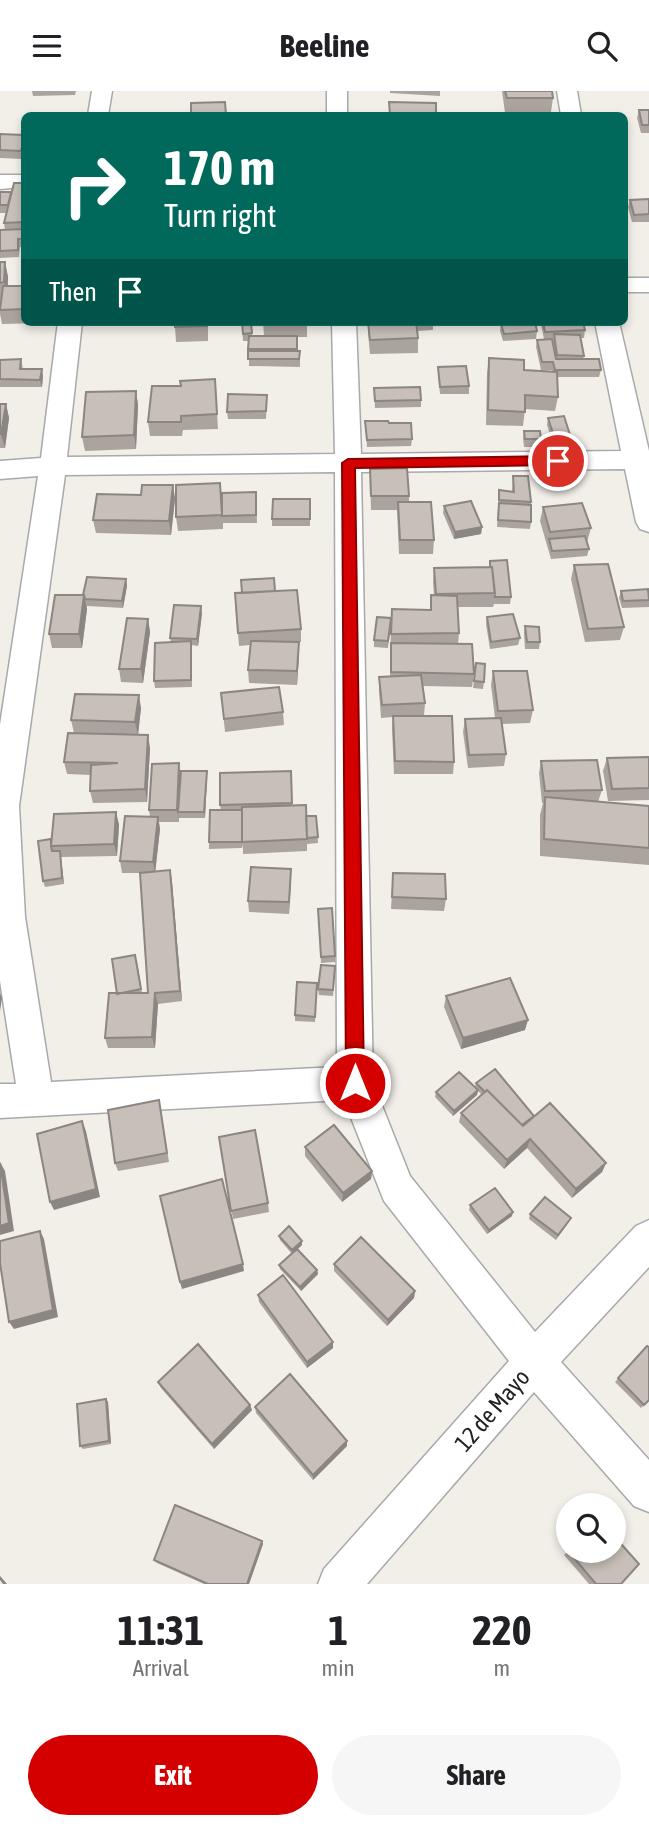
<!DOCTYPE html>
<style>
:root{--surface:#fff;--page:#f6f6f6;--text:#202124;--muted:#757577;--accent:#d40000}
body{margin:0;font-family:"Asap Condensed",sans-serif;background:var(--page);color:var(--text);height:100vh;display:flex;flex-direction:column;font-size:26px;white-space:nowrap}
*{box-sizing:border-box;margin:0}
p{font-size:23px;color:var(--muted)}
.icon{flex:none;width:38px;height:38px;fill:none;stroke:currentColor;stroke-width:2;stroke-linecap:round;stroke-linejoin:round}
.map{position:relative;height:1493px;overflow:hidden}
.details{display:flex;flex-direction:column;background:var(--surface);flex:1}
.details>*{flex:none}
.hud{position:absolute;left:21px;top:21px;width:607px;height:214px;border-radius:10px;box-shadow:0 4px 10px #0003;background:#00695c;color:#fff;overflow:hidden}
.buttons{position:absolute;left:556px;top:1402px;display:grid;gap:14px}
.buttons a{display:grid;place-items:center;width:70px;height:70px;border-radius:50%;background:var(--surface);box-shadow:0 4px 10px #0003;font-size:35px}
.pin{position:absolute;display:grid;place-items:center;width:60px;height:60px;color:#fff;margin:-30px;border:4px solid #fff;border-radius:50%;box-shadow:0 2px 7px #0007}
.me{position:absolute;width:77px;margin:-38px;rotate:0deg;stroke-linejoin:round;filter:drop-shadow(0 0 5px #0008)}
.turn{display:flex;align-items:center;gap:24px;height:147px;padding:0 28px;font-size:32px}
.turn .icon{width:91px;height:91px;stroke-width:2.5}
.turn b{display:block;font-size:49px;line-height:60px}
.then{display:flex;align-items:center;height:66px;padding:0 28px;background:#0003;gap:14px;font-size:26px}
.eta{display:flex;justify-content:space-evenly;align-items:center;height:119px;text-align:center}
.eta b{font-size:42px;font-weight:700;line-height:49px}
.button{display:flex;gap:14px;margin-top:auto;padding:14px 28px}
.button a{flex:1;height:80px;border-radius:42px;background:var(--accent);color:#fff;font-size:28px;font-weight:700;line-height:80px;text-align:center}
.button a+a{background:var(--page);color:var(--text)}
header{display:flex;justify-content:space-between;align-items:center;height:91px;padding:0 28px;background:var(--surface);font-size:32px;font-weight:700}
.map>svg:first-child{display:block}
</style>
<header><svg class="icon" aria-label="menu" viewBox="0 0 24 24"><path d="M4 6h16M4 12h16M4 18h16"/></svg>Beeline<svg class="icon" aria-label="search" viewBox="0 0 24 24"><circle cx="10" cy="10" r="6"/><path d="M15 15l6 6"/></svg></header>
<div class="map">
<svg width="649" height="1493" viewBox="0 0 649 1493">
<rect width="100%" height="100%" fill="#f2efe9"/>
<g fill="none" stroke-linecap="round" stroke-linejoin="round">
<!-- minor casing -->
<g stroke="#a9a9a9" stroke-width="3">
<path id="minor" d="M92,0h20l-4,24h-20z
M327,0h20v24h-20z
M557,0h20l4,24h-20z
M0,84h24v12l-24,2z
M625,187h24v14h-24z
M58,231h24l-15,135 268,-3 -3,-132h24l5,132 260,-3 -26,-129h24l30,129v81l-9,-3 -4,-7 -11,-53 -264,3 12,611 37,93 125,156 101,-106 13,-6v47l-88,95 88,98v52l-15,-6 -100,-114 -167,192h-49l6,-15 185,-208 -125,-160 -40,-101 -344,18v-34h16l-16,-103v-256l38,-249 -38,3v-18l41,-3zM335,381l2,595 -286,15 -26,-165 -6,-111 46,-331z"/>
</g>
<!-- minor -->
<use href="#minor" fill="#fff" fill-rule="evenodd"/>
</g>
<!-- wall -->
<path fill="#aba49e" d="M32,0h44l-1,4 -42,1z
M390,0h50v5l-50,-3z
M502,0h50l1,7 -2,14 -46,1z
M639,19h10v23h-8l-4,-15z
M0,43l24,1v17l-2,7 -22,-1z
M24,92v64h-4l-1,10 -19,1v-28h5l-1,-7 2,-10h-6v-21h11z
M649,108v23h-17l-4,-15 2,-7z
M0,171h5l3,15v9h16v36h19v1l-41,1 -2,-10z
M208,231v19l-32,1 -1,-15z
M242,231h9l1,14h12l-1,-14h44v15h-10v14h3v16l-51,-1v-25h-6z
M368,231h65v8l-15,1v22l-48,1 -2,-21z
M541,231h42l2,8 -1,8h-3l3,18 -1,3 18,11 -2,7h-42l1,20 -3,14 -30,-2 -2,17 -37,-1 1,-52 2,-15 35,12 28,1v-1h-11l-5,-23 1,-7 16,3v-4h-9l-3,-14z
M501,233l36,7 -1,8 -33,2 -3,-10z
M21,268l2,10 20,7 -1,11h-42v-23z
M438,276l31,19v8h-29l-2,-20z
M215,288l3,50 -35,1 -1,6h-32l-2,-14 33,-36z
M374,297l47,12v7l-46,1z
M136,300l2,14 -2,44 -51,2 -3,-14z
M267,304l-1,24h-38l-1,-7z
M0,313h6l3,14 -4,30h-5z
M548,327l23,20 -1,7 -16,2 -7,-22z
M365,330l24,2 23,16 -1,7 -44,1z
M524,340l17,8 -2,8h-15l-1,-9z
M370,378l39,27v6l25,38 -1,14h-34l-2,-44h-26z
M513,385l18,26v20l-1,7 -33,-2 2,-37 13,1z
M173,394l2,14 -4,36 -75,-2 -3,-13 48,-25z
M256,401l1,31h-34v6l-45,2 -2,-14 46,-10z
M310,408v27h-38v-7z
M444,415l38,21 -1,7 -27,5 -11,-26z
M543,416l48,21 -4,14 2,7 -2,7 -36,3 -11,-38z
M490,470l21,36 -1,7h-16l-1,3h-35l1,26 -1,11 16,30 -2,13 -49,-1 2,17 -1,13 30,46 -1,12h-59l-2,-45 1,-12 -12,1 -2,-27v-14h11l1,-52 -3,23 -14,-1v-7l17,-22 39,-8 1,-15 3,1 -1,-14 1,-14 55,-1z
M574,474l50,62 -4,13 -35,2 -14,-63z
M126,488l1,7 -4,22 -36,-2v3l-5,39h-30l-3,-14 34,-39z
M275,500l26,38v13h-2l-2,43 -48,-2 -1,-13 2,-25 -11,1 -1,-13z
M621,500l28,2v14l-27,1 -3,-10z
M202,522l-4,33 -7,-1 1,42 -37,1 -1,-7 17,-39 -1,-4z
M487,526l33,21 -2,7 -28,4 -4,-25z
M148,528l2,13 -7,51 -22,-1 -2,-13z
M525,535l15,16 -1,7h-14l-1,-16z
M476,572l8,19 -1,7 -10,-1z
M493,580l40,39 -3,13 -28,1 4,30 -2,12 -36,2 -5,-36 2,-13 30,-1 -4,-33z
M221,602l62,19 1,13 -59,7z
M141,617l-3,27 12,13 -3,54 -54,1 -3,-12 1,-16 -24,-1 -3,-12 10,-29 -3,-13z
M649,666v43l-41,1 -5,-30 4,-13z
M541,670l61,29 -4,12 51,4v59l-109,-9v-41l3,-12h-1l-3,-30z
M207,680v6l-2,41h-26v4h-20l1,7 -5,43 15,-2 2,12 10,119 -24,3 -3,44h-47l-3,-10 12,-45 20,-32 5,32h6l-8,-120h-18l-2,-12 30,-44 -1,-7 32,-38z
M291,680l1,35 14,10h10l2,27 -11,1v7l-64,3v-9l-1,3 -33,1v-7l12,-32 -1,-5z
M116,721l3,13 -2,31 -56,1 3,27 -19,3 -2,-6 8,-42z
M291,778l-2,45 -40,-2 -1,-11z
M393,782l53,26 -2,12 -53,-2z
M318,818l17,47v6l-14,1z
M335,875l-2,30 -14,-1 -1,-6z
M317,892l-2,39 -20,-1v-6z
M446,905l79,34 -64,19 -17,-42z
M476,992l58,33 72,47 -4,9 -30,26 -45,-50 -23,21 -45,-47 2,-9 21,-18 -4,-4 -1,4 -24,21 -18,-19 1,-5 39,-5z
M161,1019l8,52 -51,9 -3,-8z
M219,1046l49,66 1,9 -36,7z
M305,1056l67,24 -1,8 -29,23 -37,-46z
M470,1114l42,11 -25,18 -18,-24z
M530,1123l39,8 -13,18 -27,-21z
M279,1145l23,5v4l-4,4 19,21 1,4 -17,17 -21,-22 -1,-4 13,-11 -12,-14z
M334,1173l81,27 -1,7 -27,28 -53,-55z
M258,1204l75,53 -26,20 -48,-66z
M647,1255l2,54 -8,8 -26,-26z
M158,1291l92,23 2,5 -38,39 -53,-61z
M106,1308l2,3 3,42 -28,5 -3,-3z
M255,1316l92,39 -34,34 -57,-67z
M262,1450l1,3 -14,40h-45l-47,-21 -3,-3z
M569,1459l45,1 7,33h-32l-25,-29z"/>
<!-- shaded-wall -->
<path fill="#8b8681" d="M24,49v12l-2,7 -1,-8z
M5,171l3,15 -1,20 -3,-15z
M42,278l1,7 -1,11 -2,-7z
M136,300l2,14 -2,44 -2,-14z
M6,313l3,14 -4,30 -4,-14z
M173,394l2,14 -4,36 -2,-14z
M482,436l-1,7 -27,5 1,-7z
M126,488l1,7 -4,22 -1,-7z
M84,504l3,14 -5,39 -3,-14z
M201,515l1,7 -4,33 -1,-7z
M148,528l2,13 -7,51 -2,-14z
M299,551v14l-2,29v-14z
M139,604l2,13 -3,27 -3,-13z
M148,644l2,13 -3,54 -2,-13z
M179,672l2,13 -3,36 1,10 -2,-12z
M207,680v6l-2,41 -1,-6z
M116,721l3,13 -2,31 -3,-12z
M158,726l2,12 -5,45 -2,-12z
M60,760l1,6 3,27 -2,-6z
M291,778v11l-2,34v-12z
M170,779l2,12 10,119 -2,-10z
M0,902l2,5 -2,13z
M155,902l3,11 -3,44 -3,-11z
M528,929l-3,10 -64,19 2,-11z
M478,999l-1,5 -24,21 1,-5z
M82,1030l4,10 14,66 -46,13 -4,-8z
M530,1048l-3,9 -23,21 3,-9z
M0,1071l5,9 9,60 -14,4z
M606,1072l-4,9 -30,26 4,-9z
M372,1080l-1,8 -29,23 1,-9z
M513,1121l-1,4 -25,18 2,-4z
M40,1140l4,8 14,78 -44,12 -5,-7z
M302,1150v4l-10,9v-4z
M243,1173l1,7 -62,18 -2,-7z
M317,1179l1,4 -17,17 -1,-4z
M415,1200l-1,7 -27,28 1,-6z
M333,1251v6l-26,20v-6z
M106,1308l2,3 3,42 -2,-3z
M250,1314l2,5 -38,39 -2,-5z
M347,1350v5l-34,34v-5z
M262,1450l1,3 -14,40h-2z
M0,1485l1,1 6,7h-4l-3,-4z"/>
<!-- building -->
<path fill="#c7bfb8" stroke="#8b8681" stroke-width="2" d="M505,0h47l1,7h-46z
M225,11l1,13h-35v-12z
M389,11l47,1v12h-46z
M639,19h10v15h-7z
M0,43l24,1v5l-3,11 -21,-1z
M14,92h10v39l-20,1z
M0,101h11l-3,13h-8z
M649,108v15l-15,1 -4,-15z
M24,138v10h-6v11l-18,1v-21z
M0,171h5l-1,20 -4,1z
M3,195h21v23l-24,1z
M175,231h32v4l-32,1z
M242,231h9l1,11 -9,1z
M264,231h43l-43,2z
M368,231h48l2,16 -48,2z
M523,231h12l2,9 -33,3 -3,-10z
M543,231h40l2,8 -40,2z
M554,243l26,1 4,21 -27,-1z
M249,245h48v13h-49z
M552,248l4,20h43l2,11h-46l-2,-8h-11l-5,-22z
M248,260h52l-1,8h-51z
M489,267l35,2v10l33,2 1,25 -33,-2v17l-37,-2z
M21,268l-1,10h22l-2,11 -40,-1v-19z
M466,275l3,20 -29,1 -2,-20z
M215,288l2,35 -36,2v6h-33l4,-36h29l-1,-5z
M420,296l1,13 -46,1 -1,-13z
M136,300l-2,44 -52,2 4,-45z
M228,303l39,1 -1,16 -39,1z
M0,313h6l-5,30h-1z
M564,325l7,22 -16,1 -7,-21z
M365,330h23l1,2h22l1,16 -45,1z
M524,340h16l1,8h-16z
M407,377l2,28h-38l-1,-27z
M513,385h15l3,26 -32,-2v-10l15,2z
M220,392l2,32 -46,2v-32z
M142,394h31l-4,36 -76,-1 4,-26 44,1z
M256,401v23l-34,1v-23z
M273,408h37v20h-38z
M471,410l11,26 -27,5 -11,-26z
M398,411h33l3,38h-34z
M499,412l32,2v17l-33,-2z
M582,412l9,25 -41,4 -7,-25z
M585,445l4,13 -37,2 -3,-12z
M507,469l4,37h-16l-3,-30h-2v-6z
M608,473l16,63 -36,2 -14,-64z
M492,476l3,26 -59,1 -2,-26z
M87,486l39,2 -4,22 -37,-2 -1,-4h-1z
M274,487l1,13 -33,2 -1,-13z
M648,498l1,11 -26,1 -2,-10z
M297,499l4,39 -63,4 -3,-40z
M55,504h29l-5,39h-30z
M431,504l26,1 2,37 -68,1 1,-25 39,1z
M174,514l27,1 -4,33 -27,-1z
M513,523l7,24 -29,4 -4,-25z
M377,526l14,1 -3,23 -14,-1z
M127,527l21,1 -7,50h-22z
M525,535l14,1 1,15h-13z
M191,550v39l-37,1 1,-38z
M251,550l48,1 -2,29 -49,-1z
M391,552l81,1 2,30 -83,-2z
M476,572l9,1 -1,18 -10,-1z
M493,580h34l6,39 -35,1z
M421,584l4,28 -43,2 -3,-28z
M279,596l4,25 -59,7 -3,-26z
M75,603l64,1 -4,27 -64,-2z
M393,625h59l2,46 -59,-1z
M501,627l5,36 -37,1 -4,-36z
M68,642l80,2 -3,54 -55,2 1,-26 27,-2 -54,-1z
M649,666v31l-37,1 -5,-31z
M597,669l5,30 -57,1 -4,-30z
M179,672l-2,47h-28l3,-46z
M181,680h26l-3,41h-26z
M291,680l1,32 -72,2v-32z
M545,706l104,9v42l-105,-9z
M306,714l1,34 -65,3v-35z
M210,719h32v32h-33z
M116,721l-2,32 -63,2 3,-32z
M125,725l33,1 -5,45 -33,-1z
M306,725h10l2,21 -11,1z
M51,748v7l1,5h8l2,27 -19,3 -5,-40z
M251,776l40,2 -2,33 -41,-1z
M170,779l10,121 -25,2 -3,44 -47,1 4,-45h39l-8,-120z
M393,782l52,1 1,25 -54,-2z
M332,817l3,48 -14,1 -3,-48z
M135,864l6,34 -24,5 -5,-35z
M321,874l14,1 -2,24 -15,-1z
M510,887l18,42 -65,18 -17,-42z
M297,891l20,1 -2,34 -20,-2z
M495,978l39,47 -12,9 -35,-35 -2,2 -9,-9z
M459,981l19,18 -24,21 -18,-19z
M487,999l36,36 27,-23 56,60 -30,26 -46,-50 -23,21 -46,-47z
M159,1009l8,53 -52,10 -7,-53z
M82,1030l14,68 -46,13 -13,-68z
M334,1034l38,46 -29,22 -38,-46z
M255,1039l13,73 -37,8 -12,-74z
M0,1072l9,60 -9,3z
M222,1088l21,85 -63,18 -20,-86z
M495,1097l18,24 -24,18 -19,-25z
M545,1106l26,21 -13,17 -28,-21z
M289,1135l13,15 -10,9 -13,-14z
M40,1140l13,79 -44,12 -9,-59v-22z
M361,1146l54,54 -27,29 -54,-56z
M297,1158l20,21 -17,17 -21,-22z
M283,1184l50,67 -26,20 -49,-67z
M198,1253l52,61 -38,39 -54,-62z
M647,1255l2,1v53l-5,5 -26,-27z
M290,1283l57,67 -34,34 -58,-68z
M106,1308l3,42 -29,5 -3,-42z
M175,1414l87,36 -15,43h-39l-54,-24z
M614,1445l25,28 -18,20h-25l-27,-32 1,-1h44z"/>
<!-- route -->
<path fill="#d40000" stroke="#8a0000" stroke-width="2" d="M558,365l7,5 -7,4 -203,3 9,615 -3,6 -6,2 -7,-2 -2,-6 -4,-620 6,-4z"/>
<g text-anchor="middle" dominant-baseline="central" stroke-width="6" stroke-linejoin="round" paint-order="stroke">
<!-- near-street labels -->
<g font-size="24" fill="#222" stroke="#fff">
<text transform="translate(492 1319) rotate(-49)">12 de Mayo</text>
</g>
</g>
</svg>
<div class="buttons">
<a><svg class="icon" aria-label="search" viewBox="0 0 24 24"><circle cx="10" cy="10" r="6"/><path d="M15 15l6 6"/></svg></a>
</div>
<div class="pin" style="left:558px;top:370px;background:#d93025"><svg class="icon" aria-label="arrive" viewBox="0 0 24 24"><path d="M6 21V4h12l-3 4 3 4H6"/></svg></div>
<svg class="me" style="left:355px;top:992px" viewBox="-20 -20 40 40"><circle r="17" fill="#d40000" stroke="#fff" stroke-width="3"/><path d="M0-11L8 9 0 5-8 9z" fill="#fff"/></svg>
<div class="hud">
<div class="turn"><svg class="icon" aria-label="right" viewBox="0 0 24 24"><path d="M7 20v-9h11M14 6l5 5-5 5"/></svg><div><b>170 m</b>Turn right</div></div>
<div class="then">Then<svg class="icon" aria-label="arrive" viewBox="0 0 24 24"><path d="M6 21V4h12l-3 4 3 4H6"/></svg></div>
</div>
</div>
<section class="details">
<div class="eta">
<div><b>11:31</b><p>Arrival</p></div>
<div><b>1</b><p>min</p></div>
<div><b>220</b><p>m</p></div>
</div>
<div class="button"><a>Exit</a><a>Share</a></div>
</section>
